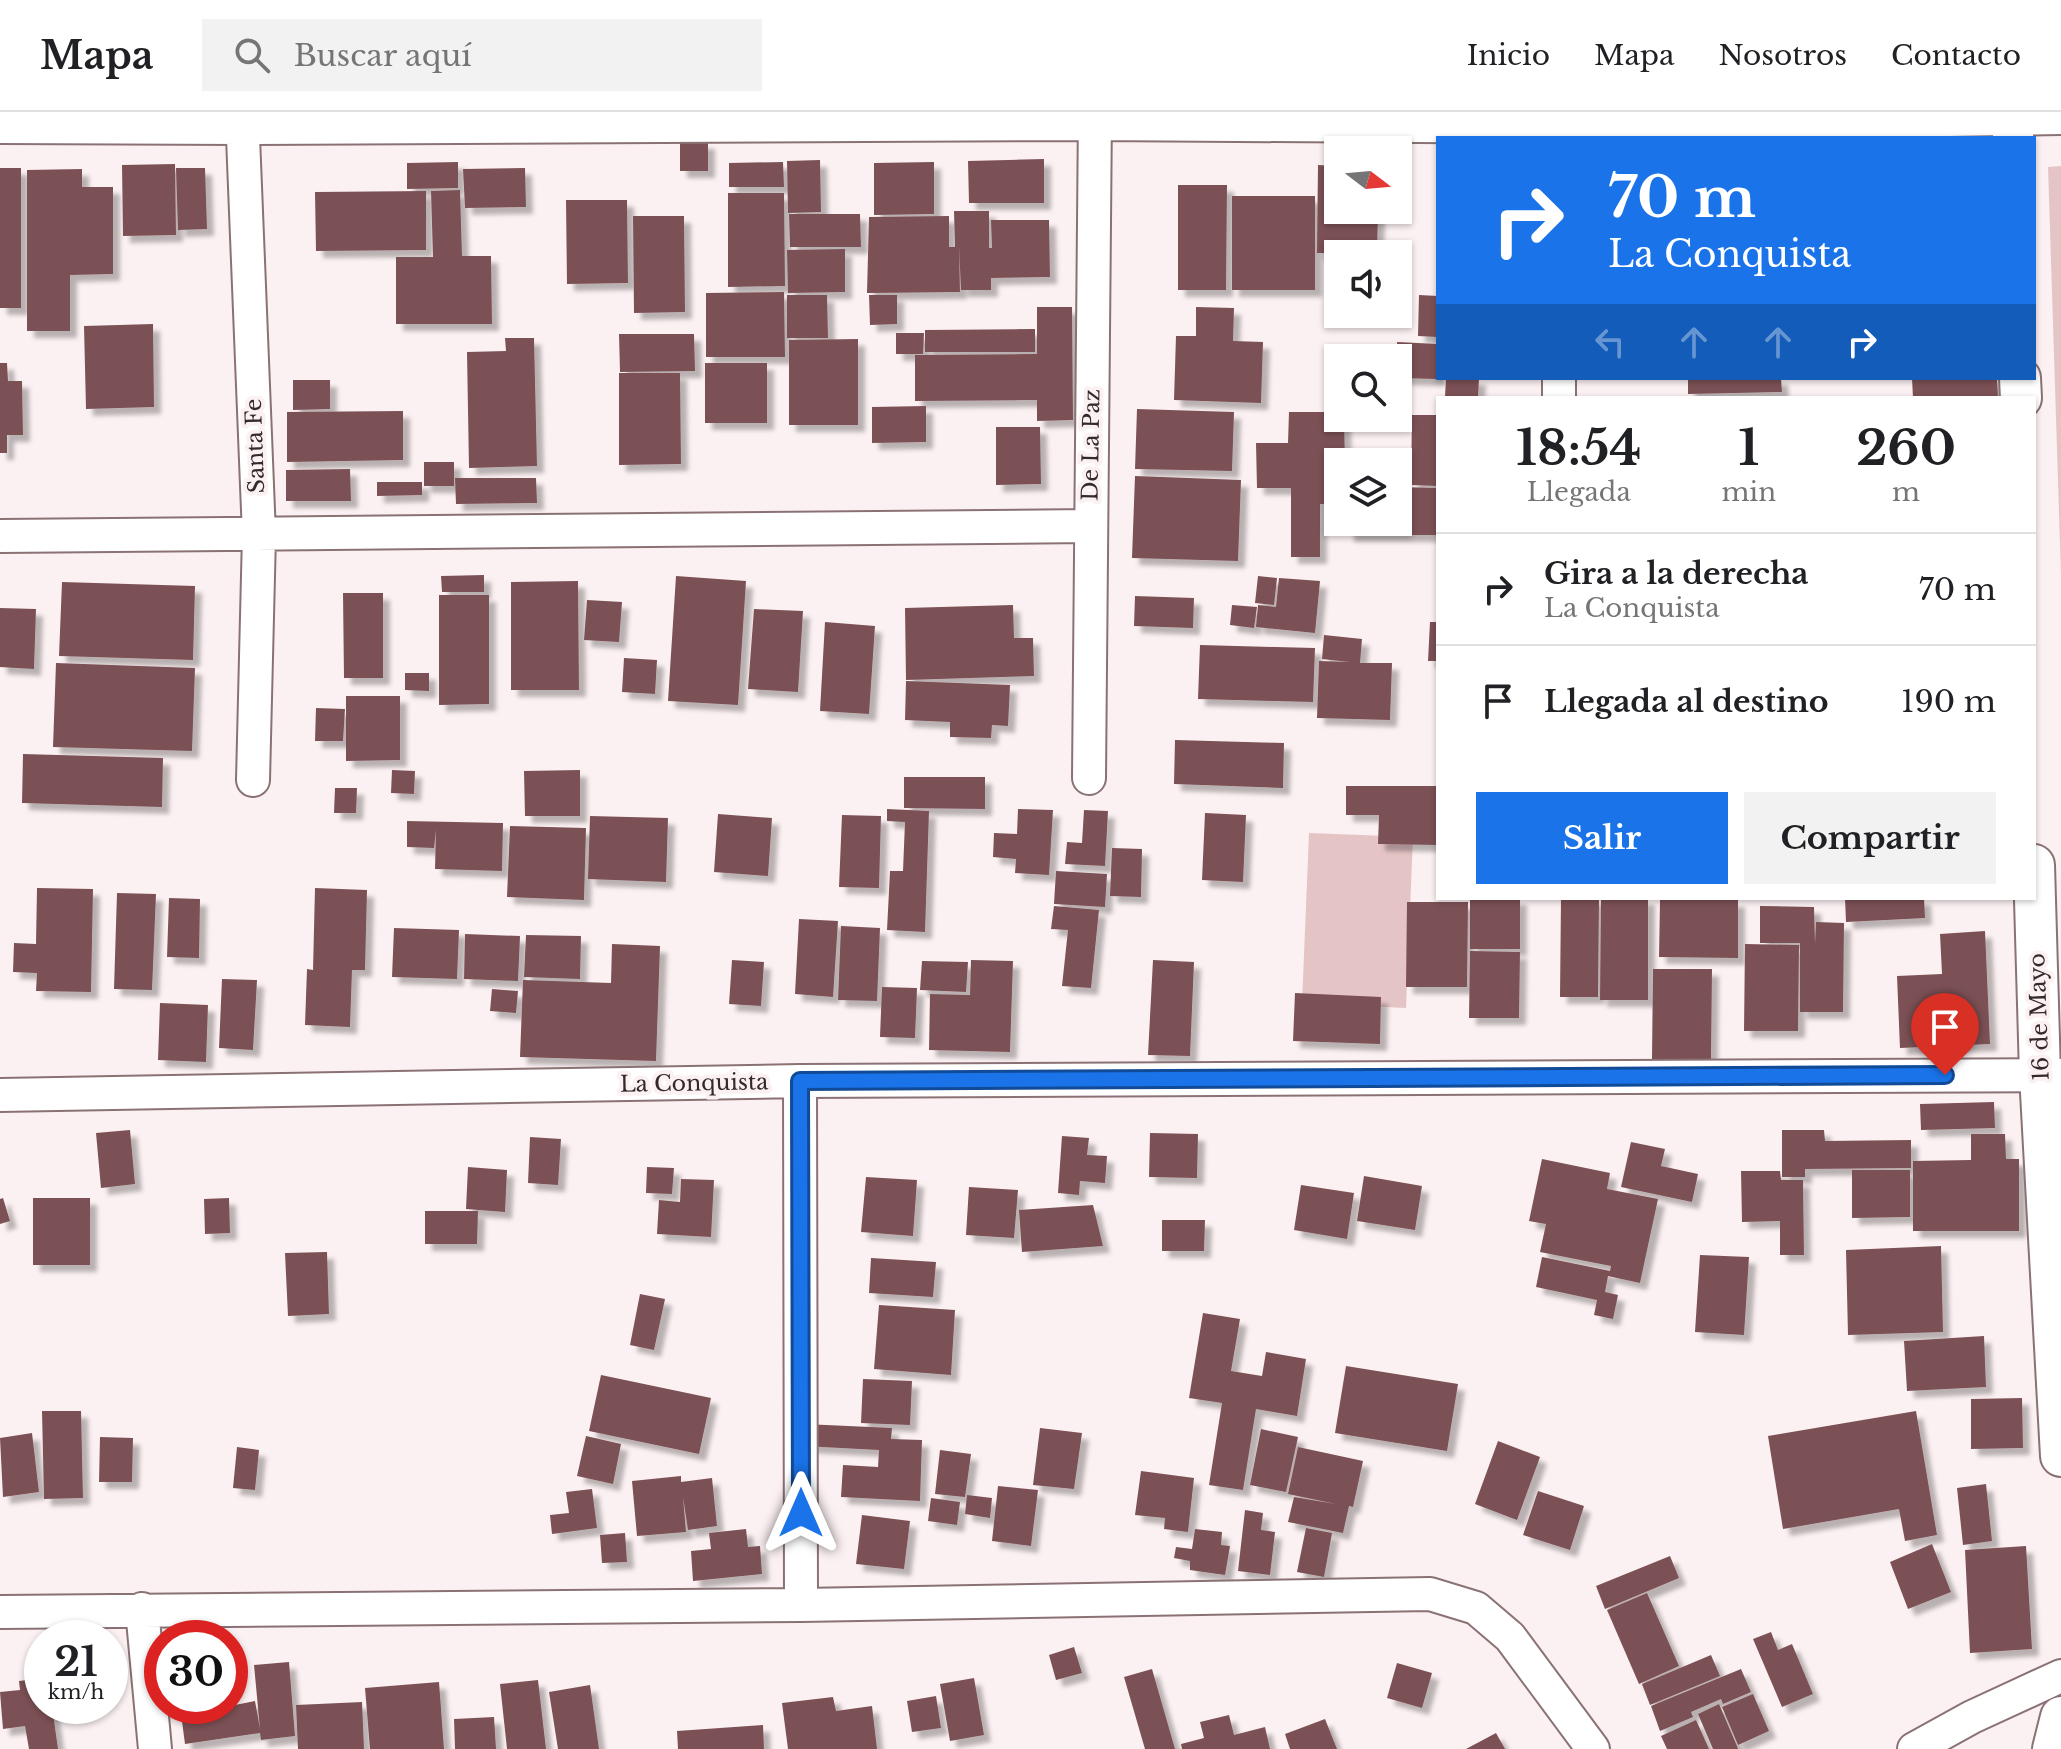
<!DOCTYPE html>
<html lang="es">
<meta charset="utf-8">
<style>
:root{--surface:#fff;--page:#f2f2f2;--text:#202124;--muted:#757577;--line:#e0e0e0;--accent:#1a73e8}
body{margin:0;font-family:"Libre Baskerville",serif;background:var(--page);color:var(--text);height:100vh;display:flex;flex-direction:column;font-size:30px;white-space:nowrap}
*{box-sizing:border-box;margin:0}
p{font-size:26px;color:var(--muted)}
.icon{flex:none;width:44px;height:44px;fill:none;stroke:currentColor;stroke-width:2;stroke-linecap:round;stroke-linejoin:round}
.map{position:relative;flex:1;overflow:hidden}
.details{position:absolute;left:1436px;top:284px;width:600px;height:504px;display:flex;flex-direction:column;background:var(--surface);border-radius:0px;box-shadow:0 2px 6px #0004}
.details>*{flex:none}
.banner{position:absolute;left:1436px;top:24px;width:600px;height:244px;border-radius:0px;box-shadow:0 2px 6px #0004;background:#1a73e8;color:#fff;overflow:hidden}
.needle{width:52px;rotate:106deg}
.fabs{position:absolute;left:1324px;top:24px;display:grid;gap:16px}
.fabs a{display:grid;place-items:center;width:88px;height:88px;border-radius:0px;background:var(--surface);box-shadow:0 2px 6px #0004;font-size:40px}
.speed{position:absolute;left:24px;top:1508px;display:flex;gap:16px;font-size:40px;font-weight:700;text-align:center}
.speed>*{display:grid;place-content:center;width:104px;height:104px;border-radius:50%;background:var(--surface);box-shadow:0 2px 6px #0004;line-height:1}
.speed small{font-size:20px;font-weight:400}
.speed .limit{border:12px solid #d22;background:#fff;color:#111}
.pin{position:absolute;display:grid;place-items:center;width:68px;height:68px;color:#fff;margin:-82px -34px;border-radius:50% 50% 50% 0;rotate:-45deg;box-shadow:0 0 8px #0007}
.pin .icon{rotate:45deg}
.me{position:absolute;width:88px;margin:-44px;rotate:0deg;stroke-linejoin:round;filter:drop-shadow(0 0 6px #0008)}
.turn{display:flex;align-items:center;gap:28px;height:168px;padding:0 40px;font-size:36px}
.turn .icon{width:104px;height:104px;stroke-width:2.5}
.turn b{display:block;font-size:56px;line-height:68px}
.lanes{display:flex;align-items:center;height:76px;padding:0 40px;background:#0003;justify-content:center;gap:40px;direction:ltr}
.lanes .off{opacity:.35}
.eta{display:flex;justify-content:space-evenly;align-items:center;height:136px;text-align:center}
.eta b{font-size:48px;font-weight:700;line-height:56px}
.button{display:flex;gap:16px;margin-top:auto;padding:16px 40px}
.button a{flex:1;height:92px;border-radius:0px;background:var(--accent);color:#fff;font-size:32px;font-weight:700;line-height:92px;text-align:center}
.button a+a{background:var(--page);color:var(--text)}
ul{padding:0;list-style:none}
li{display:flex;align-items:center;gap:24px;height:112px;padding:0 40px;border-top:2px solid var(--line)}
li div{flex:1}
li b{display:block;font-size:30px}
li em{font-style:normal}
header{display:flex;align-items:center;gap:48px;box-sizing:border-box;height:112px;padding:0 40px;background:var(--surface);border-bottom:2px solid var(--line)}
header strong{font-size:38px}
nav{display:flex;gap:44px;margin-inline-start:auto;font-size:28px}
.search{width:560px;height:72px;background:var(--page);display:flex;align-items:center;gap:20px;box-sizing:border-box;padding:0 28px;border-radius:0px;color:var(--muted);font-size:30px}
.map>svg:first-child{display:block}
</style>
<header>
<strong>Mapa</strong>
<div class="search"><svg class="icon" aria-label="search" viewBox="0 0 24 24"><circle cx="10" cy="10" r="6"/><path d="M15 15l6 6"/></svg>Buscar aquí</div>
<nav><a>Inicio</a><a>Mapa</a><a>Nosotros</a><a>Contacto</a></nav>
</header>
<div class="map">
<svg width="2061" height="1637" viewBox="0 0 2061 1637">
<defs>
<filter id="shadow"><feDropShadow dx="7" dy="7" stdDeviation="2" flood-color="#0004"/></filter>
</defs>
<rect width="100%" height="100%" fill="#fcf1f2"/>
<!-- green -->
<path fill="#e5c4c6" d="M2061,54v409l-13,-408z
M1309,721l104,4 -7,171 -104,-5z"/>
<!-- building -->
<path fill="#7c5155" filter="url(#shadow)" d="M680,30h28v29h-28z
M1044,47v44h-75l-1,-42z
M820,48l1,52 -33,1 -1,-52z
M458,50v26l-51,1v-26z
M783,50l1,25h-55v-24z
M934,50v52l-60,1v-52z
M175,52l1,71 -53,1 -1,-71z
M1318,53l20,1v44h40l-1,44 -60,-1z
M0,56h21v140h-21z
M176,56h29l2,61 -29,1z
M525,56l1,39 -61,1 -2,-39z
M82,57v18h31v87l-43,1v56h-43v-161z
M1178,73h49l-1,105h-48z
M460,78l2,66h29l1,68h-96v-67h37l-2,-66z
M426,79v59l-110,1 -1,-59z
M728,81h56l1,93 -57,1z
M1232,84h83v94h-83z
M566,88h61l1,83 -61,1z
M954,99h35v37h3l-1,-28h58l1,57 -59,1v12h-30l-2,-43 1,45 -93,1 2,-76 80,-1v31h6z
M789,102h71l1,33h-71z
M633,104h51l1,96 -51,1z
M845,137v43l-57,1 -1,-43z
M784,180l1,65h-79v-64z
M787,183h40l1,43h-41z
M869,183h28v29l-27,1z
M1419,183l19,1v41l-20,-1z
M1037,195h35l1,113 -36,1v-21l-122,1v-46l122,-1z
M1196,195l38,1 -1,33 30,1 -2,61 -87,-3 2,-64h20z
M153,212l1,83 -68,2 -2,-83z
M1035,217v23h-110v-22z
M896,221h28l-1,21h-27z
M619,222h75l1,37 -75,1z
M505,226h29l3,128 -68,2 -2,-116 39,-1z
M858,227v86h-69v-85z
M1397,230l41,2v35l-40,-1z
M0,251h7l1,18h14l1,54h-16v18h-7z
M705,251h62v60h-62z
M619,261h61l1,91 -62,1z
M1446,266h33l-1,20 -33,-1z
M1688,266h93l1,14 -94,2z
M1912,266h85l1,20h-85z
M293,268h37v29l-37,1z
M926,294v36l-54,1v-36z
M1137,297l97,3 -2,59 -97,-2z
M403,299v49l-116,2v-50z
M1289,300h49v6h6l1,44h-7v42h-18v53h-29v-69h-34l-1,-45h32z
M1412,303h26v71l-27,-1z
M996,315h44l1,57 -45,1z
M424,350h30v24h-30z
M350,357l1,32h-65v-31z
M1135,364l106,4 -3,81 -106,-3z
M455,366h81l1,25 -81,1z
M377,370h45v13l-45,1z
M1398,375l40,1v47h-91v-13h51z
M484,463v17h-42l-1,-16z
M676,464l70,5 -8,124 -70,-4z
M1258,464l19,2 -3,27 -19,-2z
M1279,466l41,3 -5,52 -59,-6 2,-22 18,2z
M578,469l1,109h-68v-108z
M62,470l133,4 -2,74 -134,-4z
M343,481h40v85h-39z
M439,483h50v109l-50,1z
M1135,484l59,2 -1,30 -59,-2z
M587,488l35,2 -3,40 -35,-2z
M1013,493l1,33h19l1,38 -128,4 -1,-72z
M1232,493l25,2 -3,21 -24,-3z
M0,496l36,1 -2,60 -34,-2z
M754,497l49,2 -5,81 -50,-3z
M825,510l50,4 -6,88 -49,-3z
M1430,510h8v39h-10z
M1324,523l38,4 -2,24h32l-2,57 -73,-2 2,-57 31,1 -28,-3z
M1200,533l115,3 -2,54 -115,-3z
M624,546l33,2 -2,34 -33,-2z
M56,551l139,5 -3,83 -139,-4z
M405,561h24v18l-24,-1z
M906,569l104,4 -2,41 -16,-1 -1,13 -41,-1v-15l-45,-2z
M346,584h54v64l-54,1z
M316,596l29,1 -2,32h-28z
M1175,628l109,3 -1,45 -109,-4z
M23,642l140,4 -1,49 -140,-4z
M392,658l23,1 -1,23 -23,-1z
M580,658v46h-55l-1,-45z
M904,665h81v32l-81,-1z
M1346,674h92v59l-60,-1 1,-29h-33z
M335,676h22l-1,25h-22z
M887,697l42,2 -4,121 -38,-2 3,-59h13l2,-49 -18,-1z
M1018,697l35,1 -4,65 -34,-2 1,-14 -23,-2 1,-24 23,1z
M1084,698l24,1 -3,55 -40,-2 2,-22 15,1z
M1205,701l41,2 -3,67 -41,-2z
M718,702l54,4 -4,58 -54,-4z
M842,703l39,1 -2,72 -40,-1z
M590,704l78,2 -2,64 -78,-3z
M407,709l96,2 -1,48 -67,-2 1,-39 -2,18 -27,-1z
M510,714l76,2 -2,72 -77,-3z
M1112,736l30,1 -1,48 -31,-1z
M1056,759l51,3 -2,33 -51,-3z
M37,776l56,1 -2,103 -55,-1 1,-18 -24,-1 1,-29 22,1z
M315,776l52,2 -2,80h-13l-2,57 -45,-2 2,-56 6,1z
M117,781l39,1 -4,96 -38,-1z
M169,786l31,1 -1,59 -32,-1z
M1470,786h50v51h-50z
M1561,786h38l-1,99h-38z
M1601,786h47v102h-48z
M1845,786h79l1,20 -79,4z
M1660,788h78v58l-79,-1z
M1407,790h61l-1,85h-61z
M1054,794l45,4 -8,78 -29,-2 6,-56 -17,-1z
M1760,794l54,1 1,37 1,-22 28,1 -1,89h-43v-69h-40z
M799,807l39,2 -5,76 -38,-3z
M841,814l39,2 -3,73 -39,-1z
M394,816l65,2 -2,49 -65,-2z
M1985,819l5,113 -90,4 -3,-72 45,-2 -2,-40z
M465,822l55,2 -2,45 -54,-2z
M526,823l55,1 -1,43 -56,-2z
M612,832l48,2 -4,115 -136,-4 3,-77 88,3z
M1745,832l54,1 -1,86h-54z
M1470,839l50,1 -1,66h-50z
M732,848l32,2 -3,44 -32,-2z
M971,848l42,1 -3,91 -81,-2 1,-56 40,1z
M1153,848l41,2 -4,94 -42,-1z
M922,849l46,1 -2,30 -46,-2z
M1653,857h59l-1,90h-59z
M222,867l35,1 -4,70 -34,-2z
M882,875l35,1 -2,50 -35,-1z
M492,877l26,2 -2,22 -26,-2z
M1295,881l86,4 -1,47 -87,-3z
M160,891l48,2 -2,57 -48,-2z
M1994,990l1,26 -74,2 -1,-26z
M130,1018l5,54 -34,4 -5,-55z
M1782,1018h42l1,11 86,-1v28l-106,1v8h-23z
M1150,1021l48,1 -1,44 -48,-1z
M1971,1022h34l1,25h13v72h-106v-70l58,-1z
M1062,1024l27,2 -2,17 20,1 -2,27 -25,-2 -1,14 -21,-2z
M530,1025l31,2 -3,46 -30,-2z
M1631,1030l34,7 -4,17 37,8 -6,28 -71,-15z
M1542,1047l68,14 -3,16 51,10 -18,84 -32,-7 -3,16 13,3 -5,24 -19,-4 3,-15 -61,-13 6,-30 68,14 1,-5 -71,-14 6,-28 -17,-3z
M468,1055l39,3 -2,42 -39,-3z
M647,1055l27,1 -2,26 -26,-1z
M1852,1058h58v47l-58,1z
M1741,1059h39l1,9h22l1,75h-24v-34l-38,1z
M1364,1064l58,10 -7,44 -58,-9z
M866,1065l51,3 -4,56 -52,-4z
M681,1067l33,1 -3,57 -54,-3 2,-34 21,2z
M1301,1073l53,8 -7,46 -53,-9z
M969,1075l49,3 -4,48 -48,-3z
M3,1086l7,23 -10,3v-25z
M33,1086h57v67h-57z
M229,1086l1,35 -25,1 -1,-35z
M1093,1093l10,41 -81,6 -3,-42z
M425,1099h53l-1,33h-52z
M1162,1108h43l-1,31h-42z
M1941,1134l2,86 -95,3 -2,-85z
M327,1140l2,62 -41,2 -3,-63z
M1700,1143l49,2 -5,78 -49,-3z
M871,1146l65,4 -3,35 -64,-4z
M640,1182l25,5 -11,51 -24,-5z
M879,1193l76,5 -4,65 -77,-6z
M1203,1201l37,6 -9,52 31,5 4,-24 40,7 -9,57 -41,-7 -13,81 -34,-5 13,-82 -33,-5z
M1984,1224l2,51 -79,4 -3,-50z
M1346,1254l112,18 -11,67 -112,-18z
M601,1263l110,23 -12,56 -110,-23z
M863,1267l49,2 -2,44 -49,-2z
M2022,1286l1,50 -52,1v-50z
M42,1299h39l2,87 -39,1z
M1916,1299l21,124 -32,6 -6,-32 -116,20 -15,-93z
M804,1312l88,4 -1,11 31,1 -2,61 -79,-4 2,-32 35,2 1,-17 -76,-4z
M1040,1316l42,5 -8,56 -41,-4z
M1261,1317l37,8 -12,55 -36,-7z
M32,1321l7,59 -36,5 -3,-59z
M586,1324l35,8 -8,40 -36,-8z
M100,1325l33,1 -1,44h-33z
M1498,1329l42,16 -23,63 -42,-16z
M237,1335l22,3 -4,40 -22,-2z
M1298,1335l65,14 -10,46 -4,-1 -6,27 -55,-11 6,-25 42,7 -48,-10z
M940,1338l31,4 -6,43 -30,-3z
M1141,1359l53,7 -6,54 -24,-3 1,-11 -30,-3z
M681,1364v6l31,-4 5,48 -29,4 -5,-33 3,35 -49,4 -5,-55z
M1986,1372l6,57 -29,4 -6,-57z
M998,1374l40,4 -7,56 -39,-5z
M592,1377l5,39 -45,6 -2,-19 19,-2 -3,-21z
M1538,1379l46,15 -14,44 -47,-15z
M967,1383l25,3 -2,20 -25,-4z
M931,1386l29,4 -3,23 -29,-4z
M1245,1398l18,3 -2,17 14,2 -5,43 -32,-4z
M862,1403l48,6 -6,48 -48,-5z
M1306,1416l26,5 -8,44 -27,-5z
M746,1417l2,18 12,-1 2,28 -69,7 -2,-30 20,-2 -2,-16z
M1195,1417l27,3 -1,13 9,1 -5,29 -35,-5v-9l-16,-3 2,-11 16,2z
M625,1421l2,29 -25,1 -2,-28z
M1932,1432l19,48 -43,17 -18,-47z
M2026,1434l6,103 -62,4 -5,-103z
M1670,1444l9,22 -74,31 -9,-23z
M1647,1481l32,73 -40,18 -32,-74z
M1771,1520l7,18 14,-6 21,50 -31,13 -29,-68z
M1074,1535l8,26 -26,7 -7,-25z
M1711,1543l9,21 -70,29 -8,-21z
M289,1550l6,74 -34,4 -1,-7 -75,11 -5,-38h50l25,-5 5,28 -6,-64z
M1397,1551l35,10 -10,35 -35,-10z
M1152,1557l23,80h-30l-21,-72z
M1741,1557l10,23 -28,12 -2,-5 -30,13 2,5 -33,14 -9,-25z
M42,1566v28h10l6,43h-29l-4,-23 -22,3 -3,-37 20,-2 -1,-9z
M974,1566l10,57 -34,6 -10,-57z
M538,1568l8,69h-39l-7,-65z
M439,1570l5,67h-74l-5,-61z
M590,1573l9,64h-41l-9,-57z
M1753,1582l16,37 -31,14 -16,-38z
M936,1584l5,32 -29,4 -5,-31z
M833,1585l3,14 36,-5 5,43h-89l-6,-46z
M362,1590l2,47h-66l-2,-44z
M1719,1592l18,42 1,3h-25l-15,-35z
M1229,1603l5,20 31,-8 5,22h-88l-1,-5 23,-6 -4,-16z
M494,1605l2,32h-41l-1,-30z
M1325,1607l12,30h-47l-5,-15z
M1696,1608l13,29h-42l-6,-13z
M763,1613l1,24h-86l-1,-18z
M1496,1621l9,16h-39z"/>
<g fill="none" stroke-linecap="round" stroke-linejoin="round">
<!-- minor casing -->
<g stroke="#8a7274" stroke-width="36">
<path id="minor" d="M242,0l17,423 -6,245
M0,15l241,1 855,-4 464,3 501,-9
M1559,286v-20
M0,424l1090,-10
M1089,666l6,-666
M800,969l1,524
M0,983l800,-14 1261,-6
M142,1497l13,140
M0,1500l801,-7 629,-11 46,14 34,29 83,112
M1914,1637l58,-32 89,-41"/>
</g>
<!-- tertiary casing -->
<g stroke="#8a7274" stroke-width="44">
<path id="tertiary" d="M2013,0v26
M2020,266l1,20
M2034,753l6,209 21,382
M2053,1637l8,-32"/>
</g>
<!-- minor -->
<use href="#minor" stroke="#fff" stroke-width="32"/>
<!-- tertiary -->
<use href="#tertiary" stroke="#fff" stroke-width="40"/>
</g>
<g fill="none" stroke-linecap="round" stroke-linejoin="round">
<!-- route casing -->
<g stroke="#114b97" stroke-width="20">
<path id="route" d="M801,1401l-1,-432 1145,-6"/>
</g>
<!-- route -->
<use href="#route" stroke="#1a73e8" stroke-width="14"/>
</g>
<g text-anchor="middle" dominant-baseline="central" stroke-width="8" stroke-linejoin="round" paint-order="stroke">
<!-- street labels -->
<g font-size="22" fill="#34292a" stroke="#fcf1f2">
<text transform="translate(1091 333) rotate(-89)">De La Paz</text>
<text transform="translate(255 334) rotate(-92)">Santa Fe</text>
<text transform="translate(2039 905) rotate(-92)">16 de Mayo</text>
<text transform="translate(694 971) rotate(-1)">La Conquista</text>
</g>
</g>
</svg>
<div class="fabs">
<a><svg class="needle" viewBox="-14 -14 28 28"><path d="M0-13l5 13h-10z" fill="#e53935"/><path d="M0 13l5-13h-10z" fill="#757577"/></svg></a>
<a><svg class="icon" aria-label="sound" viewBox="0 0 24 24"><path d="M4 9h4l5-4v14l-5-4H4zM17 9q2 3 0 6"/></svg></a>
<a><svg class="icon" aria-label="search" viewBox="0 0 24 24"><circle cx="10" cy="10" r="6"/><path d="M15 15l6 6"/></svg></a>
<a><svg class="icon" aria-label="layers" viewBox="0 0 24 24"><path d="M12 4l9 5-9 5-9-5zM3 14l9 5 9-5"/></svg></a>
</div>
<div class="speed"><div>21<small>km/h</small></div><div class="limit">30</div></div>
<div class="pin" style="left:1945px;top:963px;background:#d93025"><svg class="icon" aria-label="arrive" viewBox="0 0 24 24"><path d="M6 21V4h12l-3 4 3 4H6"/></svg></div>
<svg class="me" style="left:801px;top:1401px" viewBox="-20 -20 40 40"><path d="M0-17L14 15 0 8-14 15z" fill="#1a73e8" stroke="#fff" stroke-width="4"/></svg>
<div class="banner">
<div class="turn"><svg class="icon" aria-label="right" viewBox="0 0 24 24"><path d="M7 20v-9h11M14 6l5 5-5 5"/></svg><div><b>70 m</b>La Conquista</div></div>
<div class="lanes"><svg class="icon off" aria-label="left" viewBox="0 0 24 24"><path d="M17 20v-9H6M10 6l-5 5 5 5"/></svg><svg class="icon off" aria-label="ahead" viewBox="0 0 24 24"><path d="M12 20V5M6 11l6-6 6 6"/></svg><svg class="icon off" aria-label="ahead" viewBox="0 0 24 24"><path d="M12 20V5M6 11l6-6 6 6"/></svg><svg class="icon" aria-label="right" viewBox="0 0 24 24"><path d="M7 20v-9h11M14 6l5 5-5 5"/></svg></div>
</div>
<section class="details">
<div class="eta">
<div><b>18:54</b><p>Llegada</p></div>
<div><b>1</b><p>min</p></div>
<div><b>260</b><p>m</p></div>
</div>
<ul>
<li><svg class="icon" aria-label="right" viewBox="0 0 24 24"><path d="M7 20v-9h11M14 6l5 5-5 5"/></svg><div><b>Gira a la derecha</b><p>La Conquista</p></div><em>70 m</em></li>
<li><svg class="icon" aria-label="arrive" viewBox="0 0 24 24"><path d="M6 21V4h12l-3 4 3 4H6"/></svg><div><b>Llegada al destino</b></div><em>190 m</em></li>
</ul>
<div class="button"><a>Salir</a><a>Compartir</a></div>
</section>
</div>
